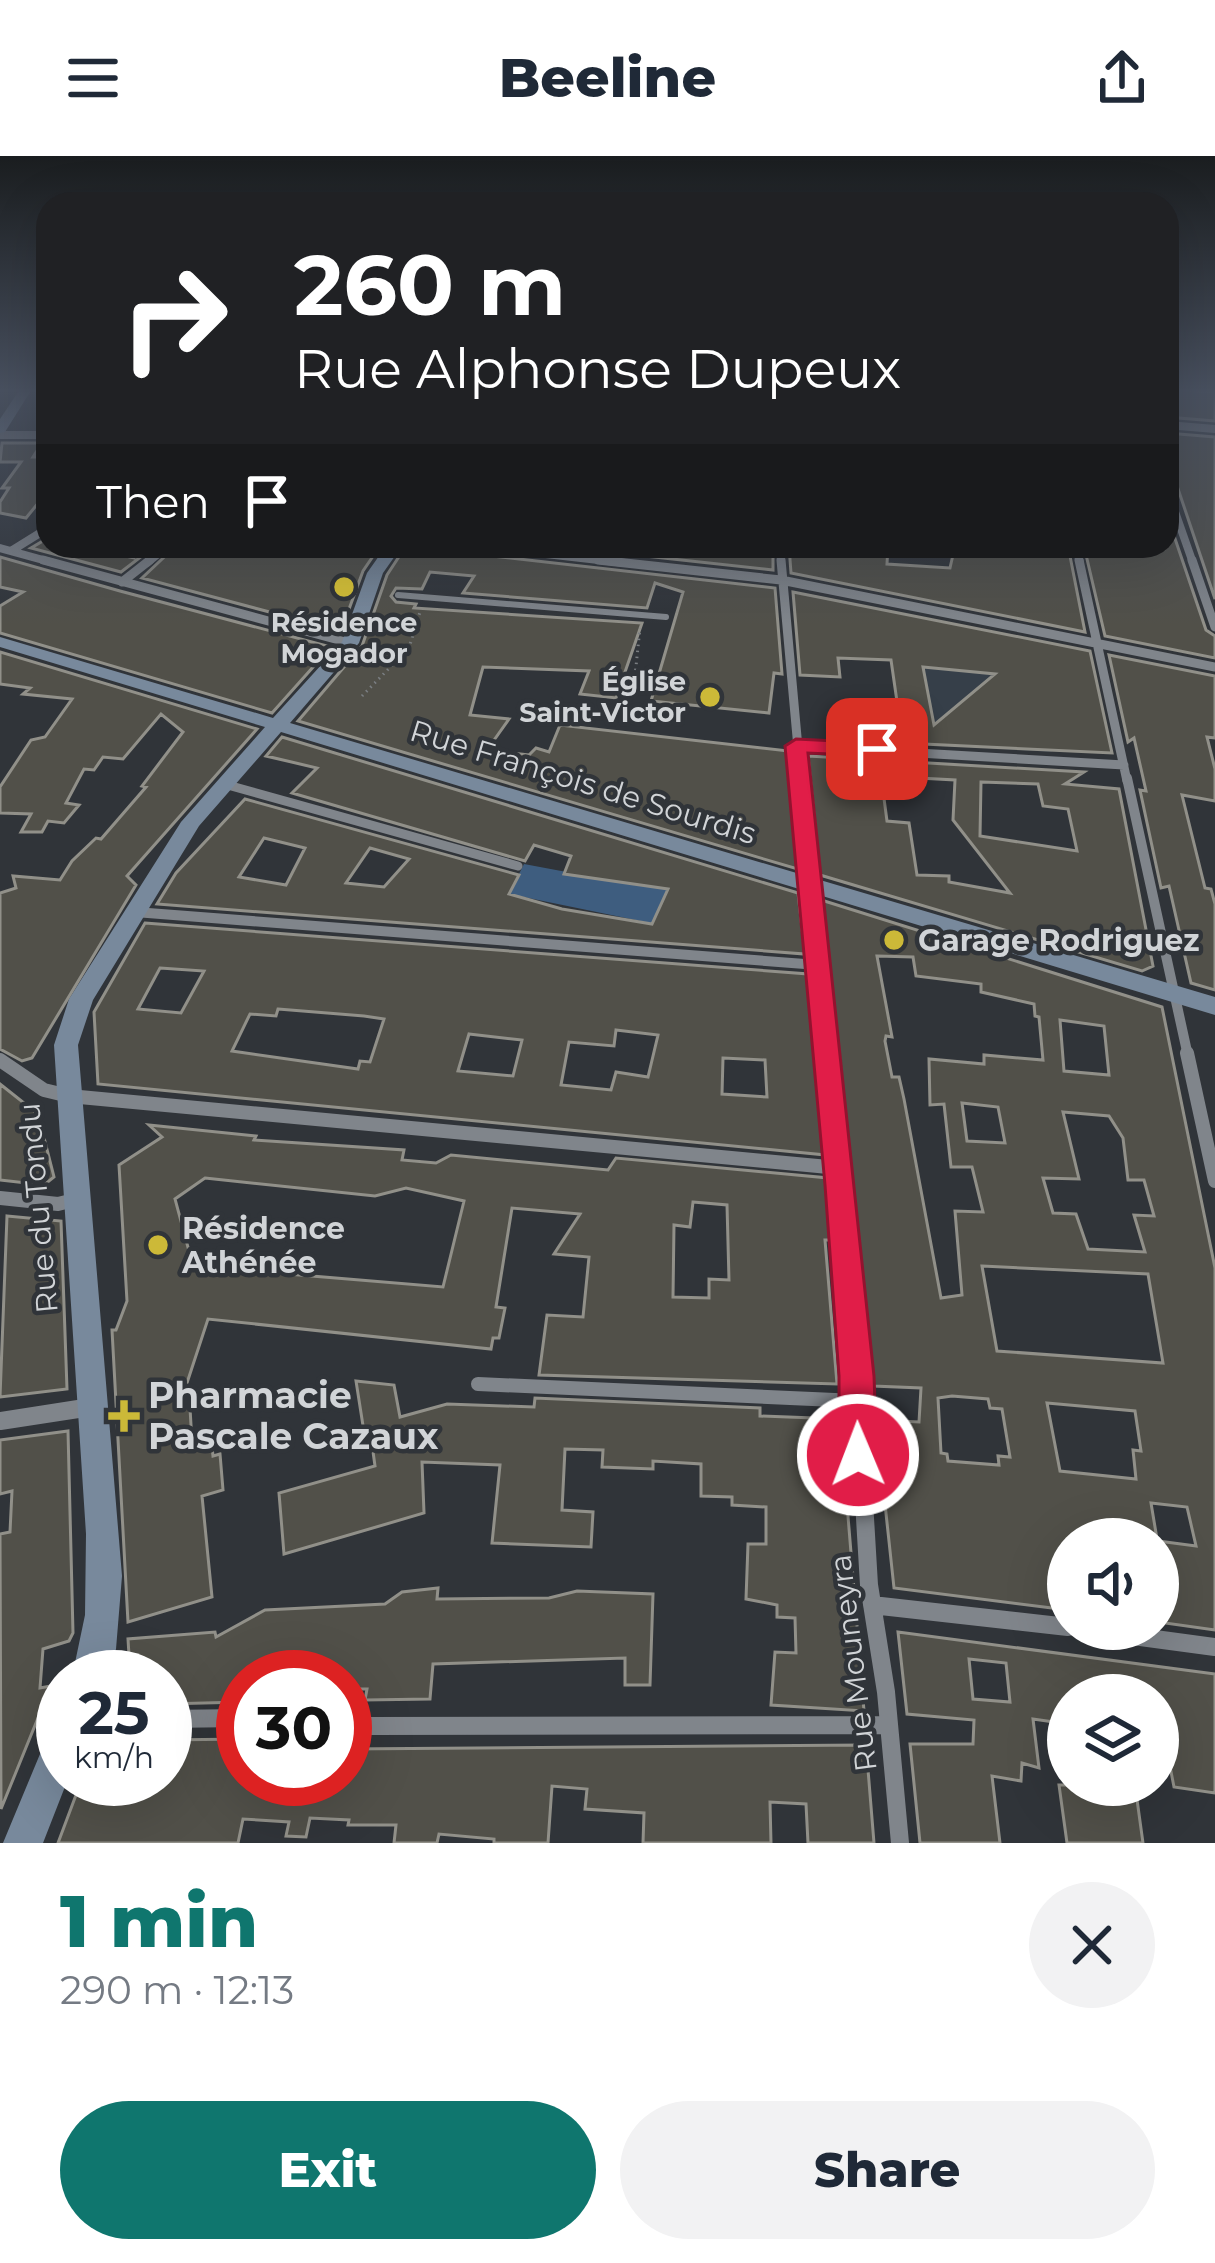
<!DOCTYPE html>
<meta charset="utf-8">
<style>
:root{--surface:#fff;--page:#f2f2f3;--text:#1f2937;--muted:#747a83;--accent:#0f766e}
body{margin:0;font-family:Montserrat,sans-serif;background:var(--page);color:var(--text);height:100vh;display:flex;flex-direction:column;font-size:45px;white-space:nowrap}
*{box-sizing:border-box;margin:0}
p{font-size:39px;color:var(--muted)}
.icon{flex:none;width:66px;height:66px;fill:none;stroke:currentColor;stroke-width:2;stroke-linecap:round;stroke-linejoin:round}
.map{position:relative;height:1687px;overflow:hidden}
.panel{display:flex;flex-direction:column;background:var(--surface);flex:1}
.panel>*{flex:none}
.hud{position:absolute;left:36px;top:36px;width:1143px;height:366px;border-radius:36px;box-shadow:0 12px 48px #0002;background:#202124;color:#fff;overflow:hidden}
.controls{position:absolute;left:1047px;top:1362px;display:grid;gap:24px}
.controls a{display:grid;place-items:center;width:132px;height:132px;border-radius:50%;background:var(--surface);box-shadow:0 12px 48px #0002;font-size:60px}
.speed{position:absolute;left:36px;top:1494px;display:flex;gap:24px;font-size:60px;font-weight:700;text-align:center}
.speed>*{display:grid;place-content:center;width:156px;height:156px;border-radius:50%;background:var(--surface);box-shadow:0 12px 48px #0002;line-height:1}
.speed small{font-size:30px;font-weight:400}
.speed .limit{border:18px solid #d22;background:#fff;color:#111}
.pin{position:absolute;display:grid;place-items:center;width:102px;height:102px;color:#fff;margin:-51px;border-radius:24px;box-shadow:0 6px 18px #0006}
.me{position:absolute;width:132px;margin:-66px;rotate:359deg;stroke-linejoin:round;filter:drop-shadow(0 0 9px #0008)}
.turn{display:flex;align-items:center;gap:42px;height:252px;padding:0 60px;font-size:54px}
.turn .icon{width:156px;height:156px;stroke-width:2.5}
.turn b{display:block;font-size:84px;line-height:102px}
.then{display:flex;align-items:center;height:114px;padding:0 60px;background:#0003;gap:24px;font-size:45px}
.round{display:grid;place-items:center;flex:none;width:126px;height:126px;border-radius:63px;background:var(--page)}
.overview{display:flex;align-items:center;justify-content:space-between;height:204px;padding:0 60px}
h1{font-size:72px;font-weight:800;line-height:90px;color:var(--accent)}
.action{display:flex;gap:24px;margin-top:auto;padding:24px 60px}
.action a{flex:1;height:138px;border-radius:72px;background:var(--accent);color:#fff;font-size:48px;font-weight:800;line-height:138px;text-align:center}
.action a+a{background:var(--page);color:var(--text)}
header{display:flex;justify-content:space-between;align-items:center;height:156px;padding:0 60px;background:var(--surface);font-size:54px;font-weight:800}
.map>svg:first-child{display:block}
</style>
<header><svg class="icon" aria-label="menu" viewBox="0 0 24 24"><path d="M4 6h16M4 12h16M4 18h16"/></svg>Beeline<svg class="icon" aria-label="share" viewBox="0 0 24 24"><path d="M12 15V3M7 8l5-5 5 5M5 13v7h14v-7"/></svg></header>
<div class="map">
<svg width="1215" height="1687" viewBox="0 0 1215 1687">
<rect width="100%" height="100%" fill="#303439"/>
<!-- built -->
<path fill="#363f49" d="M891,504l136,14 25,78 -149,-9z"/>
<!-- green -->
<path fill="#3e5d7f" d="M690,705l-30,64 -151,-31 15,-30 80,15z"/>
<!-- building -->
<path fill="#515049" stroke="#919089" stroke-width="3" fill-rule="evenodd" d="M1167,233l48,3v29l-48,-4v-9h4z
M1167,277l48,4v162l-48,-143z
M2,287h40l-9,14h15l-8,14h8l-8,11h8v9l-22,27 -26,-5v-11l9,-14h-7l19,-26h-21z
M1168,362l38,112 9,6v22l-110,-22 -21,-90 80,3z
M43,385l5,5h33l53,12 1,-12h20l-34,26 -90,-24z
M176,390h204l-17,25 -22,60 -199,-53z
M406,390h61l7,8 301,34 7,86 -8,-1 -5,40 -118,-12 32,-109 -28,-9 -8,25 -184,-15 11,-17 -44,-4 -8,17 -26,-1 -5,8 5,6 20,2 -2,4 228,15 -26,75 -36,-4 9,-23 -106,-4 -13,48 39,4 -22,31 42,5 7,-7 13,4 11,-27 229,26 12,119 -503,-149 64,-75 25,-71z
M548,390h225v24l-174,-19z
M789,390h99l-1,18 63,4 5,-22h113l17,86 -294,-59z
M0,401l120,34 211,56 -59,66 -272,-80v-27l23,-14 -23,-5z
M793,436l297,59 22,102 -209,-10 -12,-83 -53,-2 2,19 -40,-2zM923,511l72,7 -61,51z
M0,496l257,77 -130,147 9,9 -104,173 -10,3 -22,-12v-156l16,-5 -3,-12 47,4 12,-19 24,-23 5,1 45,-52 -4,-1 41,-54 -22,-18 -38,45 -20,-2 -9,13 -10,-1 -18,34 13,2 -15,18 -16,-2 -6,11h-21l10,-18 -31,-1v-26l31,-47 14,-3 27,-38 -49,-5 7,-6 -30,-4z
M1109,499l106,21v62l-8,-1 8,32v32l-33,-6 23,93 6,1 4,15v86l-24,-7 -22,-97 -8,2 -21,-98 6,1 -12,-53 -6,4z
M282,581l516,156 7,61 -648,-50 19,-31 69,-74 274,76 -10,19 53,15 90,15 16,-35 -104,-15 7,-18 -37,-11 -9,16 -233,-68 25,-25 -51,-12zM264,682l41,10 -19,37 -47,-8zM370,692l39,11 -25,28 -38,-4z
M808,600l276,16 -19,12 54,5 34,177 -11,5 -322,-96zM881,620l74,4 -2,40 57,73 -61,-11v-6l-32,-1 -8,-52 -22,-2zM981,626l57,2 5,22 25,3 9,42 -97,-15z
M818,743l344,108 53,261v362l-57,-8v-81l38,5 -9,-39 -36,-4 6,36h-89v71l-174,-22 -18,-168 43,2 2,-34 -48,-2 -34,-334zM877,800l36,1 3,19 65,8v8l53,12 1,12 4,1 4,43 -59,-5v9l-55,-5 1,46 14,-1 7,63h21l11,45 -28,-1 7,84 -21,3 -37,-199 -5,-22h-7l-7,-36 1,-5 6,1zM1060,864l44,6 5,49 -45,-4zM962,947l36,4 7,36 -38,-2zM1063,956l46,4 14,22 5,42h16l10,36 -20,-1 11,37 -57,-3 -12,-35 -23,-1 -10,-35 36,1zM982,1110l166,8 15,89 -166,-12zM952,1240l36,3 2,9 12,1 8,48 -12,-1 1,9 -51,-4 -1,-7 -6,-1 -3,-55zM1047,1247l88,8 6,40 -8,-1 3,29 -76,-8z
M145,767l663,51 18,181 -728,-71 -4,-72zM160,812l44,3 -23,42 -43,-4zM278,853l86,7 20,3 -14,43 -10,-1 -2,8 -126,-18 18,-37 26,2zM616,874l42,5 -10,42 -32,-5 -5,18 -50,-5 8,-43 45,4zM469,878l53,6 -9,36 -55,-5zM723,902l42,2 2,37 -45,-3z
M0,928l38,30 16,63 -10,8 -44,-5z
M149,969l107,11 -2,4 150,10 -2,10 34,3 15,-8 157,15 8,-12 212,20 5,62h-8l12,144 -298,-9 8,-60 36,2 6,-60 -35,-3 26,-40 -68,-6 -16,99 9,1 -6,30h-6l-2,11 -283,-30 -24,73 5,-1 3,51 19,-5 2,19 7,-2 3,36 -21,6 10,101 -84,25 -16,-292h4l11,-29 -8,-136 43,-28zM205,1022l170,18 31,-8 58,13 -21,86 -250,-21 -18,-67zM693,1046l34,3 2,75 -20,-1v19l-36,-1 1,-72 16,2z
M7,1060l54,5 6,168 -67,8z
M356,1225l38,4 6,32 47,-13 87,3 1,-9 225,10v8l80,3 24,292 -93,-6 4,-53 21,1 -1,-35 -18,-1v-12l-31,-6 2,-55h18v-37l-34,-2v-8l-31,-1v-32l-48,-3v8l-51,-2 1,-17 -38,-1 -3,61 31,2 -2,35 -99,-4 8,-78 -78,-3 2,51 -140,41 -5,-61 96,-27 -5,-36 -6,2z
M68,1275l5,202 -4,8 -26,8 -3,39 11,-2 -50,123 -1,-275 10,-2 2,-41 -12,3v-54z
M438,1432l-1,11 112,-1 28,-7 76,3 -3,91h-25v-27l-192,6 -3,35 -65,1 2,-11h-22v-12h-102v25l-78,2v-27h-44l8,-22 -1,-16 87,-7 1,5 49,-27 120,-6 17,-12z
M898,1476l317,42v119l-41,-6 -7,-36 -9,-2v-54h-90v29l-35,-5 6,49 -17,-5 -1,18 -29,-5 8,67h-80l-10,-99h63l1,-24 -67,-6zM969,1503l37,4 4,39 -37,-3z
M243,1583v40h102v-30l521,-4 8,98h-66l-2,-39 -36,-2 1,41h-128l1,-30 -59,-4 2,-20 -35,-3 -4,57h-54v-4l-55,-5 -2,9h-43l2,-18h-48l1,-5 -39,-2 -4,19 -20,-1 3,-14 -46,-3 -5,24h-180l24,-64h83v-39z
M1059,1629h76l8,58h-76z"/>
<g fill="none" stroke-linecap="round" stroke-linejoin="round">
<!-- path -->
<path stroke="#7a7e82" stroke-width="3" stroke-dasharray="1.5 4.5" stroke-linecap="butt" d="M635,520l5,-48
M362,540l47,-48 11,-36"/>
<!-- lane-far1 -->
<path stroke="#80858b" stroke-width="6" d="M398,439l268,22"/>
<!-- lane -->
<path stroke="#80858b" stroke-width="9" d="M224,628l294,82"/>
<!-- street-far4 -->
<path stroke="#80858b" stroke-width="8" d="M1167,269l48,4
M0,279h48
M1167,333l26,74
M475,390l150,17
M1076,390l4,17
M0,392l54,15
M11,395l37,-23
M147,407l21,-17
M781,407v-17"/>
<!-- street-far3 -->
<path stroke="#80858b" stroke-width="9" d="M43,404l307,83
M598,404l183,20 434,87
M781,404l20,221
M1079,404l48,221
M1192,404l23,67
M122,426l28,-22
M796,590l328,19"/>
<!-- street-far2 -->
<path stroke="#80858b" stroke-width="10" d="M801,622l10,94 -3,24 20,160
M1127,622l61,278
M135,756l683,53"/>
<!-- street-far1 -->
<path stroke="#80858b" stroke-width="14" d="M828,897l31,351
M1187,897l28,128
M0,904l44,30 25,6 770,72
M0,1042l58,6 20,-5
M478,1228l379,17"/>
<!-- street -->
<path stroke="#80858b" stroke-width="18" d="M858,1245l11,184 17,107 14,151
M0,1265l91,-14
M872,1449l196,22
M1081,1473l134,18
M165,1563l78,-1
M345,1564l24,6 520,-1"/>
<!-- secondary -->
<path fill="#78899c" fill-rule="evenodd" d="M20,233h12l-27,43 -5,1v-14z
M386,390h16l-19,27 -24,70 -69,80 925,274v18l-934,-283 -82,94 -106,174 -15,45 44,531 -6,73 -8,28h-36l13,-62 1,-81 -32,-489 15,-46 112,-177 84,-95 -265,-80v-10l273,81 69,-76 25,-69z
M63,1568v55h5l-25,64h-40l47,-113z"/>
</g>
<!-- sky -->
<linearGradient id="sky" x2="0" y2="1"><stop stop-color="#1a1d1f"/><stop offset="0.5" stop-color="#48505f"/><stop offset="1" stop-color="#48505f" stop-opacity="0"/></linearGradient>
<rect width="1215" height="469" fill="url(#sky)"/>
<!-- route -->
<path fill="#e11d48" stroke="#92132f" stroke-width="3" d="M796,583l81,4 11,6 -11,7 -69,-3 66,623 3,79 -6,13 -13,5 -13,-5 -6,-13v-79l-14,-191 -40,-439z"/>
<!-- markers -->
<g fill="#ccb938" stroke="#303439" stroke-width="4.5">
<circle cx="344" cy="431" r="12"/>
<circle cx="710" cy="541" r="12"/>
<circle cx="894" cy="784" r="12"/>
<circle cx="158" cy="1089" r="12"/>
<path d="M118 1242h12v12h12v12h-12v12h-12v-12h-12v-12h12z"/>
</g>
<g text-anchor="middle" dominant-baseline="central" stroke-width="9" stroke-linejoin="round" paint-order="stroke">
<!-- far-poi labels -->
<g font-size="27" font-weight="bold" fill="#d1d4d7" stroke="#303439">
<text x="344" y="466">Résidence<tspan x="344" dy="31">Mogador</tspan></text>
<text x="686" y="525" text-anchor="end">Église<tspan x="686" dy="31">Saint-Victor</tspan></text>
</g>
<!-- street labels -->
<g font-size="30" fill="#d1d4d7" stroke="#303439">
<text transform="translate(583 626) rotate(17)">Rue François de Sourdis</text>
<text transform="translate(38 1052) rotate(-95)">Rue du Tondu</text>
<text transform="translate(853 1507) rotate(-97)">Rue Mouneyra</text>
</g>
<!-- poi labels -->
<g font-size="30" font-weight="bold" fill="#d1d4d7" stroke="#303439" text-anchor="start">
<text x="918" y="784">Garage Rodriguez</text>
<text x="182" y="1072">Résidence<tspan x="182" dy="34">Athénée</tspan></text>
</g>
<!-- near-poi labels -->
<g font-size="36" font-weight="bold" fill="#d1d4d7" stroke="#303439" text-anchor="start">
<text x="148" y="1239">Pharmacie<tspan x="148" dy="41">Pascale Cazaux</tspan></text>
</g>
</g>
</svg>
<div class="controls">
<a><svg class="icon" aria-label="sound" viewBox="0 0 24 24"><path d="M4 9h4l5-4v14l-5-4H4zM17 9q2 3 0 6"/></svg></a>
<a><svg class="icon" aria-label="layers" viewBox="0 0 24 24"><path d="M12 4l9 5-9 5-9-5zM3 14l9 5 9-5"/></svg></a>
</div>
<div class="speed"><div>25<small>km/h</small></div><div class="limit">30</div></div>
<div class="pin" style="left:877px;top:593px;background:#d93025"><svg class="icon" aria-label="arrive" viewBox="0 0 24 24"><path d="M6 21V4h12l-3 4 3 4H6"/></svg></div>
<svg class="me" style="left:858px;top:1299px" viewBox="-20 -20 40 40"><circle r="17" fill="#e11d48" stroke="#fff" stroke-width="3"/><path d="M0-11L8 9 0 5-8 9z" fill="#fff"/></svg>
<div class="hud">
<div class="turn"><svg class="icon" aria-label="right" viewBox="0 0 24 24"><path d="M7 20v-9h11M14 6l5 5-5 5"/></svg><div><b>260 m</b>Rue Alphonse Dupeux</div></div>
<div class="then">Then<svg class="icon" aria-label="arrive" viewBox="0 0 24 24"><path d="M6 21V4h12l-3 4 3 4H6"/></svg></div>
</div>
</div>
<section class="panel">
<div class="overview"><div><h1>1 min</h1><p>290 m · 12:13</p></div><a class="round"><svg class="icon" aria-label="close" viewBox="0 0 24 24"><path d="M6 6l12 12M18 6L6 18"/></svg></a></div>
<div class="action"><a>Exit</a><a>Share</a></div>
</section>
